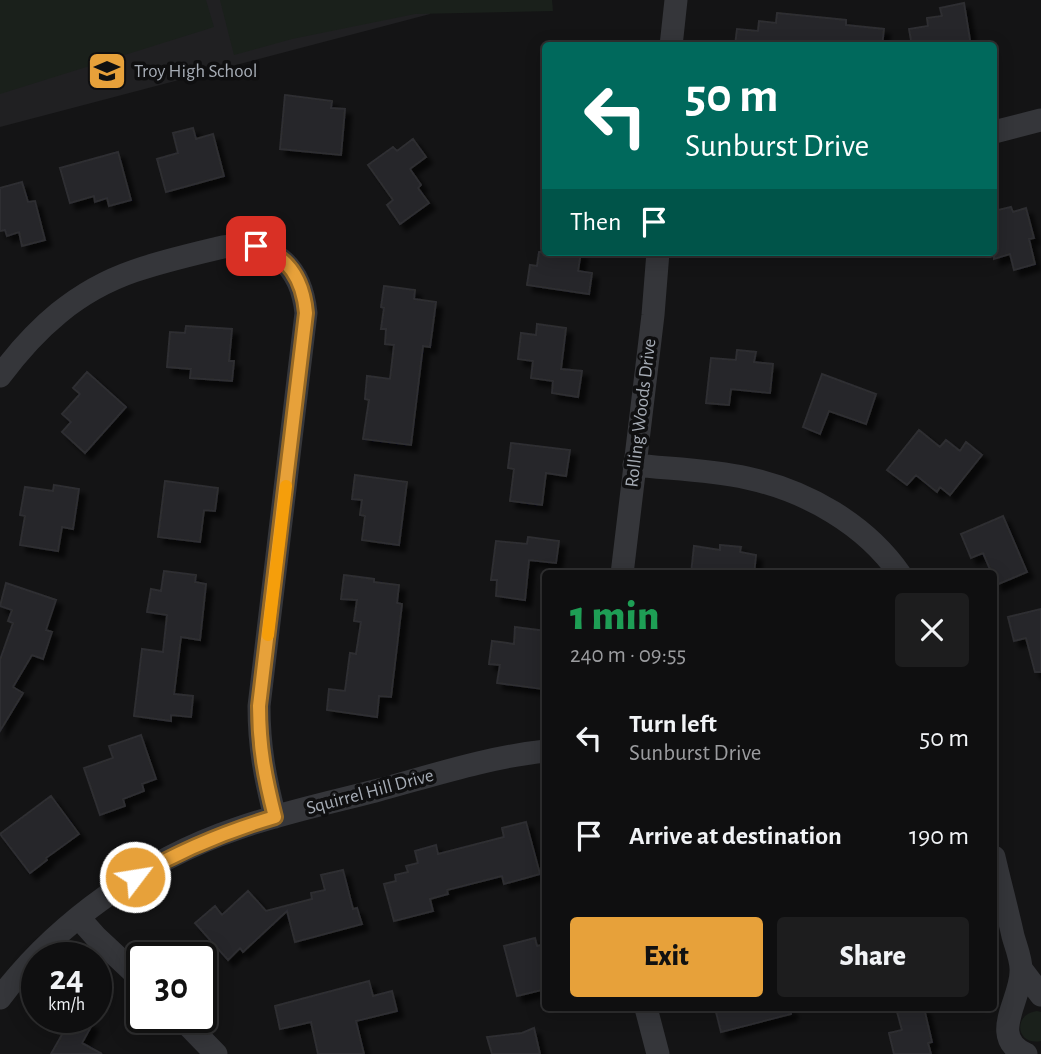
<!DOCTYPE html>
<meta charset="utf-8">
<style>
:root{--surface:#0f0f10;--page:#1d1d1e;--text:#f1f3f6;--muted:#9b9c9f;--line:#2f2f30;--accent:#e7a13a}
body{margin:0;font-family:"Alegreya Sans",sans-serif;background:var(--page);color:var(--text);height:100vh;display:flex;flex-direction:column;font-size:26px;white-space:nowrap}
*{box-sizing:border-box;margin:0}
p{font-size:23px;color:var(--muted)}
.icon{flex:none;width:38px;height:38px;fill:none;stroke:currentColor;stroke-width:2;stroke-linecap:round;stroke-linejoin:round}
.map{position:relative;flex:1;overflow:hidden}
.drawer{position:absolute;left:542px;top:570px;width:455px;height:441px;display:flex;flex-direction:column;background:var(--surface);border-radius:7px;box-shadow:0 4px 18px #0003,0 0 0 2px var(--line)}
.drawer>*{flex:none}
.guide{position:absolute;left:542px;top:42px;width:455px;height:214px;border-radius:7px;box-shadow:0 4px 18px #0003,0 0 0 2px var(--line);background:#00695c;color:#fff;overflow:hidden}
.speed{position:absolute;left:21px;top:942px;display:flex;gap:14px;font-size:35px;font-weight:700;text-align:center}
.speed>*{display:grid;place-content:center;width:91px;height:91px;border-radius:50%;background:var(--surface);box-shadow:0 4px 18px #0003,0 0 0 2px var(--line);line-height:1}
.speed small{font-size:18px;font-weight:400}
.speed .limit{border:4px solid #111;border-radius:10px;background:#fff;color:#111}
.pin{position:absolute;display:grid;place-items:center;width:60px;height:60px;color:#fff;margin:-30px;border-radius:14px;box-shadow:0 4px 10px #0006}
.me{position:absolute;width:77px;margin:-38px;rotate:59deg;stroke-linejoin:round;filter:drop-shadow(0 0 5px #0008)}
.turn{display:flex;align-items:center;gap:24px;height:147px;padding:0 28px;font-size:32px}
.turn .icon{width:91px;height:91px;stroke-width:2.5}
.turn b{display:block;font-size:49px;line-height:60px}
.then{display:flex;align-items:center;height:66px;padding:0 28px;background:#0003;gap:14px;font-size:26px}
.round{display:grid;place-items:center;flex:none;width:74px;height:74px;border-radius:7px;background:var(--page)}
.summary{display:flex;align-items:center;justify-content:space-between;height:119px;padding:0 28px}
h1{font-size:42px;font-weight:800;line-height:52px;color:#1e9e55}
.cta{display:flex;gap:14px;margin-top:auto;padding:14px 28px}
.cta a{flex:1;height:80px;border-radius:7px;background:var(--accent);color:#111;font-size:28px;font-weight:800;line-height:80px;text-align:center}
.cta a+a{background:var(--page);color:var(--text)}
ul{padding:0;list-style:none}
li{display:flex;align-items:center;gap:21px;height:98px;padding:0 28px}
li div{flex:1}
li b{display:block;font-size:26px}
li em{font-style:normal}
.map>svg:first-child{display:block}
</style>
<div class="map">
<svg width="1041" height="1054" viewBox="0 0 1041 1054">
<defs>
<filter id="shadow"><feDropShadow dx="6" dy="6" stdDeviation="2" flood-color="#0009"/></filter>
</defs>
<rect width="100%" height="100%" fill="#141415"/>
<!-- built -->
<path fill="#202022" d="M0,0h426l4,14 -430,113z"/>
<!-- green -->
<path fill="#1a201b" d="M0,0h206l8,27 -214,67z
M220,0h332l1,11 -138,3 -123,25 -58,16z
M1037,1011l4,1v29c-25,5 -29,-27 -4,-30z"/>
<!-- building -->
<path fill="#272729" stroke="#2e2e31" stroke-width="2" filter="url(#shadow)" d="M964,3l7,43h-59l-3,-17 19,-3 -1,-8 15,-2 -2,-8z
M777,13l69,7v5l38,4 -2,17h-147l2,-17 21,2 1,-10 17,2z
M285,95l47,6 -1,7 14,1 -4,46 -61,-6z
M193,128l3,11 17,-5 11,42 -58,16 -9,-33 21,-6 -5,-20z
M413,139l13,18 -16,12 11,16 -3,3 11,15 -29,21 -13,-19 6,-5 -25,-35 25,-18 4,4z
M118,152l13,48 -22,6 -2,-8 -12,4 -1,-6 -24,7 -10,-35z
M22,182l6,20 7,-1 10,39 -23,6 -3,-14 -12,4 -2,-6 -5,1v-43z
M1011,207l2,5 13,-4 8,30 -5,1 6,25 -21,6 -4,-16 -16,5v-48z
M539,252h42l-3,19 14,2 -3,21 -62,-9 3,-20 7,1z
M384,286l31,4 -1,9 22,3 -6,45 -7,-1 -12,99 -48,-6 6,-39 -4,-1 2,-23 23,3 4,-34 -9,-1 1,-15h-5l3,-21 -3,-1z
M537,324l29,4 -5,41 21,2 -4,26 -26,-4 1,-12 -22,-3 2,-17 -15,-2 3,-26 15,2z
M186,326l46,3 -3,32h5l-2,20 -42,-3 1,-9 -24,-2 3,-35 15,1z
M737,350l19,2 -2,10 19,2 -3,29 -39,-4 -2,16 -23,-2 5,-45 25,2z
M87,372l39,35 -41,46 -23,-21 9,-10 -9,-8 18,-20 -7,-6z
M822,374l54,20 -10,30 -37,-13 -9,23 -17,-7z
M919,430l21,17 6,-7 14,11 6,-9 16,13 -32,40 -10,-8 -3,5 -21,-17 -9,10 -20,-15z
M511,443l59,7 -4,26 -20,-3 -4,32 -32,-4 4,-32 -6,-1z
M355,475l52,7 -8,63 -37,-5 3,-24 -5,-1 2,-15 -10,-1z
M165,481l53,7 -3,23 -11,-1 -4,32 -42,-5z
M54,485l25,4 -6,40 -11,-2 -4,24 -38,-6 5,-29 -5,-1 5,-28 28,4z
M1003,516l24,56 -31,13 -2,-11h-2l-9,-21 -12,5 -10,-24z
M528,537l31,4 -3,22 -27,-3 -4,40 -29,-4 1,-16h-6l5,-39 31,3z
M720,545l21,2 -1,5 16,3 -2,19h-63l3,-28 26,4z
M164,571l32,4 -1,7 11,2 -6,56 -19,-3 -7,57 19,2 -2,21 -20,-2v6l-37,-5 8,-67 21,3 4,-37 -20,-3 4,-23 10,2z
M344,575l30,4v3l25,3 -2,18 5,1 -11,93 -12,-1 -2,21 -50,-7 2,-21 16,2 5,-38 6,1 5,-32 -7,-1 3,-21 -16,-1z
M6,583l50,17 -10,30 6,2 -9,27 -11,-4 -19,32 10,6 -23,38v-71l13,-37 -5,-2 4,-11 -12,-4z
M1041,609v63h-6l-9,-34 -12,3 -6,-24z
M515,627l31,4v26l-4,32 -45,-6 3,-18 -11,-1 3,-23 22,3z
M141,735l15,44 -14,5 2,7 -21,8 2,7 -25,9 -16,-47 29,-10 -4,-12z
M51,796l28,38 -33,24 1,2 -17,13 -30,-39z
M526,822l14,52 -36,10 -2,-8 -55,14 1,4 -18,5 3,12 -39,10 -10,-37 12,-3 -1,-6 13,-3 -2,-6 12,-3 -3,-12 21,-6 2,9 66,-17 -2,-9z
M343,870l10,39 4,-1 5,16 -67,18 -8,-31 -44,41 -3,-4 -12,12 -33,-37 20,-17 7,9 26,-24 18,20 46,-12 -1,-6 14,-3 -4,-15z
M535,938l2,8 9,-2v45l-29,7 -13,-50z
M369,981l4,15 19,-5 5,20 -41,10 8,33h-46l-7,-32 -31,7 -5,-23z
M715,1008h76v6l-70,18z
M896,1008h28l8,34 -4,1 3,11h-37l-5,-21 13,-3z
M72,1017h6l14,8 -10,18 20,11h-51z
M534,1028l6,26h-48l-5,-17 35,-4z"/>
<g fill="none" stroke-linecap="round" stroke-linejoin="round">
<!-- street -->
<path stroke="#35363a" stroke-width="23" d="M671,46l5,-46
M994,132l47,-12
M0,376c36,-48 76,-85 134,-105 29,-10 60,-17 89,-24 49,-7 78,18 83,66l-47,393c0,41 6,72 16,111
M634,465c38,4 77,5 113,13 60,13 118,46 153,96
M622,574l31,-259 5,-63
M994,857c6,26 13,52 19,79 3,11 9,25 8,36 0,28 -33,66 5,82
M79,918l17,19 46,43
M1022,970l19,25
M0,998c57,-76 147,-139 236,-169 45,-16 92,-26 139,-38 56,-15 113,-34 171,-40
M646,1008l12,46
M180,1017l36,37"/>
</g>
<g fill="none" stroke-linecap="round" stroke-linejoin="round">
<!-- route casing -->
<g stroke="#966926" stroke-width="18">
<path id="route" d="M135,877c46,-27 89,-45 140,-60 -10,-39 -16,-70 -16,-111l47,-393c-3,-33 -17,-57 -50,-67"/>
</g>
<!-- route -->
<use href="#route" stroke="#e7a13a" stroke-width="12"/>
<!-- slow -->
<path stroke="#f59e0b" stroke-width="12" d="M268,635l18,-149"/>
</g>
<!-- icons -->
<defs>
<g id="school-square" transform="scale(2.0125)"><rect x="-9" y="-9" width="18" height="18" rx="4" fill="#e7a13a" stroke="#0f0f10"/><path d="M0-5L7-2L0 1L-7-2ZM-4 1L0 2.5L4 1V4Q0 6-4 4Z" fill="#111"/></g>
</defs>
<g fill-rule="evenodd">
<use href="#school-square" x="107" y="71"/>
</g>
<g text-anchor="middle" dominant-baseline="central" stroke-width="7" stroke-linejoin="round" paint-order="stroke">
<!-- poi labels -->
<g font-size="19" fill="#a6acb5" stroke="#0f0f10" text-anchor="start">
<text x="134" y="71">Troy High School</text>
</g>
<!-- street labels -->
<g font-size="19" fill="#a6acb5" stroke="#0f0f10">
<text transform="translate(641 413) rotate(-83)">Rolling Woods Drive</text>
<text transform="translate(370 792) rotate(-15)">Squirrel Hill Drive</text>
</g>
</g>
</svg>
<div class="speed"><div>24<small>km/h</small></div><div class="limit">30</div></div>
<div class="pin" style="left:256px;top:246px;background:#d93025"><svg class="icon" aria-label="arrive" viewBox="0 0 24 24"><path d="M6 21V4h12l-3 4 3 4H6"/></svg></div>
<svg class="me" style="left:135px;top:877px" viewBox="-20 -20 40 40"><circle r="17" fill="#e7a13a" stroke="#fff" stroke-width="3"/><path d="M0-11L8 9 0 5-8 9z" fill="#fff"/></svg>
<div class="guide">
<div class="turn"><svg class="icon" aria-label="left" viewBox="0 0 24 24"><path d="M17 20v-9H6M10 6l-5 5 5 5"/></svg><div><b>50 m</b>Sunburst Drive</div></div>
<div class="then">Then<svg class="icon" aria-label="arrive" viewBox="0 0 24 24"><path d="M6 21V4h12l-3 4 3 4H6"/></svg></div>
</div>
<section class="drawer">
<div class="summary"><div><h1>1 min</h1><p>240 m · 09:55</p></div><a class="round"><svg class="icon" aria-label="close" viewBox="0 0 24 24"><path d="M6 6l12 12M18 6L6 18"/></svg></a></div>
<ul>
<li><svg class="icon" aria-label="left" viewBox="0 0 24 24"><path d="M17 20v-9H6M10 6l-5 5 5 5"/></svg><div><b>Turn left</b><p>Sunburst Drive</p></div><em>50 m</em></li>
<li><svg class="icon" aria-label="arrive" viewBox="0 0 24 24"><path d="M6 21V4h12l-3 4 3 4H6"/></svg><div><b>Arrive at destination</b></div><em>190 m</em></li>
</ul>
<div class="cta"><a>Exit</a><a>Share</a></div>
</section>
</div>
